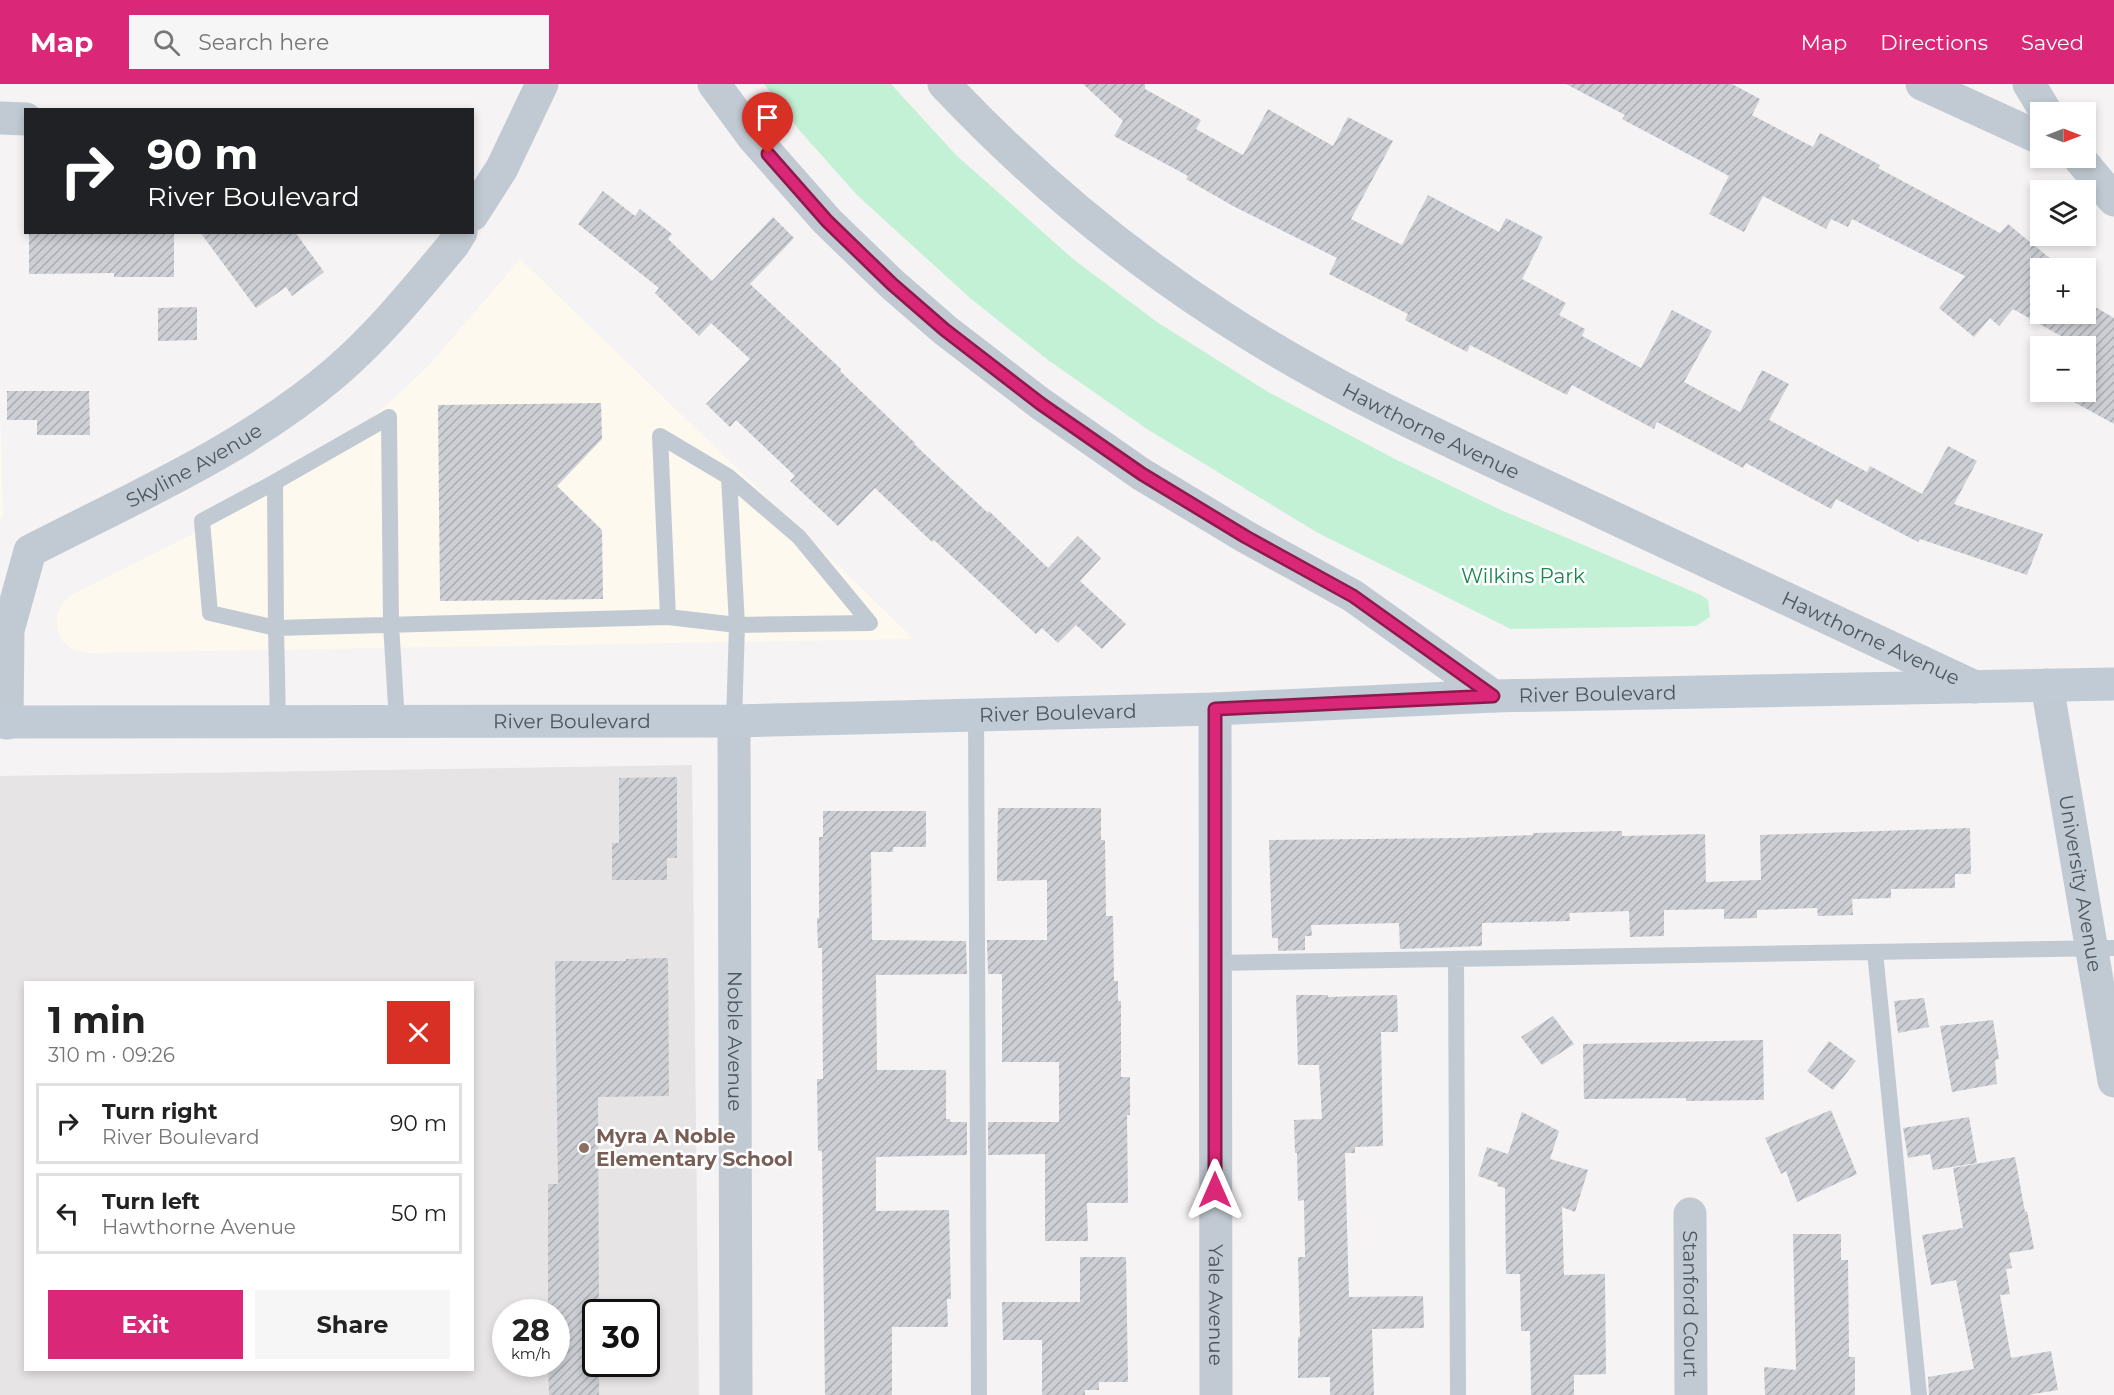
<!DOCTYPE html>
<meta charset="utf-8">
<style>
:root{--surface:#fff;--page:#f6f6f6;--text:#222;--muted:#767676;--line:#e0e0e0;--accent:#db2777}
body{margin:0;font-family:Montserrat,sans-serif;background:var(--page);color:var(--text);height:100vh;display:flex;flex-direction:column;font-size:22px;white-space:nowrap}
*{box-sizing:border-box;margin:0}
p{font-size:20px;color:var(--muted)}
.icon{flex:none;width:33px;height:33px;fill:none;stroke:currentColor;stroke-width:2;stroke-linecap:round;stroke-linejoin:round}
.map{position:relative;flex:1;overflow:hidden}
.drawer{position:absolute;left:24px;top:897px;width:450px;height:390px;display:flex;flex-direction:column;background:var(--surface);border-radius:0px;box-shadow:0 3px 9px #0003}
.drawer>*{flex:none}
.top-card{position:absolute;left:24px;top:24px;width:450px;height:126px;border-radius:0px;box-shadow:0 3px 9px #0003;background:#202124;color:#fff;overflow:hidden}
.needle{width:39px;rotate:90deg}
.tools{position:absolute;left:2030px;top:18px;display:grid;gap:12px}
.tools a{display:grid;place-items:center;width:66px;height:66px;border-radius:0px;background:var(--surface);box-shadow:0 3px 9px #0003;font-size:30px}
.speed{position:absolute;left:492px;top:1215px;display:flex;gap:12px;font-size:30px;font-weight:700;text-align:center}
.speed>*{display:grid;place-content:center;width:78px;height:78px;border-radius:50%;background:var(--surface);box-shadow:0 3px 9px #0003;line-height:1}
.speed small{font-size:15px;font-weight:400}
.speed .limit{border:3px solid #111;border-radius:9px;background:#fff;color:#111}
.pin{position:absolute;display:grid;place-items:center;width:51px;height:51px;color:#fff;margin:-62px -26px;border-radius:50% 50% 50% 0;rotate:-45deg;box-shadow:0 0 6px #0007}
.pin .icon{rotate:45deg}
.me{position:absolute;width:66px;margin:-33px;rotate:0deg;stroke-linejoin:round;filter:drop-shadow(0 0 4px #0008)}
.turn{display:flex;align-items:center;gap:21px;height:126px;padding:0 24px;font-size:27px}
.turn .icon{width:78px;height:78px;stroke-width:2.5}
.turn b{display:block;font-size:42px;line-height:51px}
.round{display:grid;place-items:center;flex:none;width:63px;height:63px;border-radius:0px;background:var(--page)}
.summary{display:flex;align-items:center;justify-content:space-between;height:102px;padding:0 24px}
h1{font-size:36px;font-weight:700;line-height:45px}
.cta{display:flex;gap:12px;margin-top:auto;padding:12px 24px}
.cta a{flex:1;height:69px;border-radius:0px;background:var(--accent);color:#fff;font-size:24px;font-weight:700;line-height:69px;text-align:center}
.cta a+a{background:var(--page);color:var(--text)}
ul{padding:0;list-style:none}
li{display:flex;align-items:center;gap:18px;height:81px;margin:0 12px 9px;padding:0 12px;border:3px solid var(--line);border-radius:0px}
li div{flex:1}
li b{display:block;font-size:22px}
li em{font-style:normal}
header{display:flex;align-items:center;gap:36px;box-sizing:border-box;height:84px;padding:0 30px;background:var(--accent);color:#fff}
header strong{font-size:28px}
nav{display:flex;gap:33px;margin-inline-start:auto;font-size:21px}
.search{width:420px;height:54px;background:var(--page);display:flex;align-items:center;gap:15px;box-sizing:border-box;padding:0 21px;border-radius:0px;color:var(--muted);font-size:22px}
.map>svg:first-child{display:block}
</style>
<header>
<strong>Map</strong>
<div class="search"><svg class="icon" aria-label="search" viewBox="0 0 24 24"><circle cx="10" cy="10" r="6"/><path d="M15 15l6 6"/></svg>Search here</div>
<nav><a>Map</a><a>Directions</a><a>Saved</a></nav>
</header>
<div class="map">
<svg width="2114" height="1311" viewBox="0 0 2114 1311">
<defs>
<pattern id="building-hatch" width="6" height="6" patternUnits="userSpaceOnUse" patternTransform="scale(1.5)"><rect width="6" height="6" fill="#cdcfd5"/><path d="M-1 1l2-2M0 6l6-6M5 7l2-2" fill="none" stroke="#a8abb0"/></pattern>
</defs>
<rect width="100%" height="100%" fill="#f5f3f3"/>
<!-- commercial -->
<path fill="#fdf9ef" d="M520,175l394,380 -825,14 -15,-3 -11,-8 -6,-13v-15l8,-14 5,-4 166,-84 111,-73 43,-37 40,-38z
M0,320l3,112 -3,4z"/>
<!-- education -->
<path fill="#e6e4e5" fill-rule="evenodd" d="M692,681l7,630h-699v-619zM26,898h446v388h-446zM506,1228h50v52h-50zM596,1228h50v52h-50z"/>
<!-- park -->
<path fill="#c3f1d5" d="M764,0h127l65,71 117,104 84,63 111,70 127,67 106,51 200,85 7,5 2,17 -14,9 -185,3 -193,-96 -171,-104 -99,-69 -78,-62 -112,-102 -58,-65z"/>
<!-- building -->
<path fill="url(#building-hatch)" d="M1083,0h62v5l56,31 -5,9 47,26 25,-46 65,37 15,-29 45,24 -42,78 51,26 26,-50 71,37 7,-14 37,19 -21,42 44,24 -7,12 26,14 -3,7 59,32 31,-58 40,21 -28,51 56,30 22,-42 27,14 -20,36 98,52 3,-6 52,28 26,-48 29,15 -23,43 89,30 -16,41 -107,-36 -2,3 -82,-43 -5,10 -85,-46 -3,5 -86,-46 -3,7 -82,-44 -5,10 -97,-50 -3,7 -62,-32 3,-6 -79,-40 8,-16 -104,-52 -47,-27 2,-3 -74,-40 9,-15z
M1566,0h166l28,15 -8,16 61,32 7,-14 60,32 -2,3 122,65 8,-9 49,40 -3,4h-14v46h45v-13l29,17v106l-58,-32h29v-46h-18l3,-5 -57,-32 -14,17 -9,-8 -16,19 -35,-29 26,-32 -113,-57 -4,8 -17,-8 -5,10 -63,-33 -19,36 -35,-18 20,-38 -107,-57 3,-4z
M603,107l32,25 5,-7 32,25 -4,5 44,42 61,-64 21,21 -44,46 91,85 -1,2 75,72 -1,1 74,69 1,-2 59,57 30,-32 23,22 -21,23 46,43 -24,25 -26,-24 -18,18 -16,-15 -6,6 -102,-94 -2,2 -57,-54 -37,38 -48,-45 5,-5 -59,-56 -6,7 -24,-23 44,-45 -39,-36 -12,13 -44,-43 4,-5 -81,-64z
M29,148h145v45h-60v-4l-85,1z
M200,148h95l29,40 -32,24 -6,-9 -30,21z
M197,223v33l-39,1v-33z
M7,307h82l1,44h-53v-15h-30z
M601,319l1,36 -45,47 45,44 1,69 -163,2 -2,-196z
M677,693v81h-10v22h-55v-37h7v-65z
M998,724h103v32h4l1,76h7l1,65h4v20h3v76h9v38h-3l1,88h-41l1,38h-43v-87l-57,1v-33h71v-60h-57v-88h-14l-1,-34h60v-60l-50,1z
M823,727h103v36h-33v5h-22l1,88 94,1 1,33 -91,1 1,95h69v49h4v3h17v33l-91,2v54l73,-1 2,89h-4l1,28h-56v68h-67l-3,-244h-4l-1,-72h6l-1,-131h-4l-1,-30h2v-81h4z
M1970,744l1,46h-16v14l-64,1v9l-39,1 1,16 -35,1 -1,-8 -60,2v8l-33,1v-10l-60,1v26l-34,1 -1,-26 -60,2 1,8 -88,2v23l-54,2 -28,1 -1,-26 -88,2 1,11h-7v14l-27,1v-13h-6l-3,-98 192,-2 72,-3v-2l89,-2v5l83,-2 1,48 55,-2 -1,-45z
M668,874l1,138 -71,1 1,215h-3v52h3v31h-50l-1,-31h8v-52h-8v-128h10l-3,-223h71v-2z
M1296,911h32v2l69,-2 1,37h-17l2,114 -28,1v6h-10l4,144 74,-1 1,32 -52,1 2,66h-44v-18l-32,1v-41h2l-2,-80h7l-1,-57 -6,1 -1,-48h-2l-1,-33 28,-1 -3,-54h-21z
M1924,914l5,29 -31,6 -4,-32z
M1553,932l21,28 -32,21 -21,-28z
M1993,936l6,39 -4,1 2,24 -45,8 -12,-66z
M1763,956l1,60 -78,1v-3l-102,1 -1,-55z
M1829,957l27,20 -23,29 -26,-19z
M1831,1026l26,64 -60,28 -11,-31 -5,3 -16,-36z
M1522,1028l37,19 -9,28 38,11 -13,42 -13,-5 2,68 41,-1 1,100 -32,1v20h-43l-1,-64h-9l-1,-57h-14l-1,-86 -8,-2 1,-3 -20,-7 9,-29 21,7z
M1969,1033l8,46 -44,7 -3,-16 -22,4 -5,-30z
M2015,1073l10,55 2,-1 7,38 -25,4 3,15 -6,1 4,25 -10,1 11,63 40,-7 7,39 -30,5h-99l-1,-18 46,-8 -18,-89 -25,5 -9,-50 41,-7 -10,-60z
M1793,1150h48v26h7l1,97h6v38h-90l-1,-28 32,3z
M1080,1173h46l2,125h-29v8h-14v5h-43v-55h-39l-1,-38h78z"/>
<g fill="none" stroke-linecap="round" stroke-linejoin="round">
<!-- service -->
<path stroke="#c1cad2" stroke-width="16" d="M275,398l-73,39 8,92 66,15 2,94
M668,533l69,8 133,-2 -71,-86 -70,-60
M976,631l3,680
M397,638l-6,-98 -2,-207 -114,65 1,146 392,-11 -8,-181 69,41 8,148 -3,96
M1875,868l44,443
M1456,875l2,436
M1215,879l899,-15"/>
<!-- minor -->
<g stroke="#c1cad2" stroke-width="33">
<path d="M714,0l39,53 74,84 65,63 53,46 96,74 100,70 105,63 107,59 140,100"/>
<path id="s1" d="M944,0c83,88 175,166 277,232 118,78 249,134 376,194 126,59 252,118 378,177"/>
<path d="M1922,0l118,54"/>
<path d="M2029,0l17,28"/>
<path d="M0,34l26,1"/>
<path d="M2079,74l35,42"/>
<path d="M472,131l30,-47 40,-84"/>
<path id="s2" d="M1215,625l1,686"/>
<path id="s3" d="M734,637l2,674"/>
<path id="s4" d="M7,639l1,-93 22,-79c105,-54 216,-102 306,-179 44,-38 80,-83 117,-127l8,-13"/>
<path id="s5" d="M1690,1130l1,181"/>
</g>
<!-- tertiary -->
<path stroke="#c1cad2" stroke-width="33" id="s6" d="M2047,601l67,396"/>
<!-- secondary -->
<path stroke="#c1cbd6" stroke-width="33" id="s7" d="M0,638l734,-1 481,-12 278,-13 621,-12"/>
</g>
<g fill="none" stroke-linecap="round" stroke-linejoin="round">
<!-- route casing -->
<g stroke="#8e194d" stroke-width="15">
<path id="route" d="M768,70l59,67 65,63 53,46 96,74 101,70 104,63 107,59 140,100 -278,13v481"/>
</g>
<!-- route -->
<use href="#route" stroke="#db2777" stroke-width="10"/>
</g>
<!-- markers -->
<circle fill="#8d6e63" stroke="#fff" stroke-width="2" cx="584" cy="1064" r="6"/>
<g text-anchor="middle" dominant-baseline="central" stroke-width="5" stroke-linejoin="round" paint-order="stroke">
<!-- street labels -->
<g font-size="20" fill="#4a5661" stroke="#fff">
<text stroke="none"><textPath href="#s1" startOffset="602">Hawthorne Avenue</textPath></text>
<text stroke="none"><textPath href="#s4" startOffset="360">Skyline Avenue</textPath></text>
<text stroke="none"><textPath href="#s1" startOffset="1088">Hawthorne Avenue</textPath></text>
<text stroke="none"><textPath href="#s7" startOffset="1598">River Boulevard</textPath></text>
<text stroke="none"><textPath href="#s7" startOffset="1058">River Boulevard</textPath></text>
<text stroke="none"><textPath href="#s7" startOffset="572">River Boulevard</textPath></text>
<text stroke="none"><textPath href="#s6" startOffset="201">University Avenue</textPath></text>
<text stroke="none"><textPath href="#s3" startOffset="320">Noble Avenue</textPath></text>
<text stroke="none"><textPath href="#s2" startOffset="596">Yale Avenue</textPath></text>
<text stroke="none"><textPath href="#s5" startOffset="90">Stanford Court</textPath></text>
</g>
<!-- park labels -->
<g font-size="20" fill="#17864f" stroke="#fff">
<text x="1523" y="492">Wilkins Park</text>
</g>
<!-- education labels -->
<g font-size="20" font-weight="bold" fill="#785e54" stroke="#fff" text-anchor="start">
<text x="596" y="1052">Myra A Noble<tspan x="596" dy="23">Elementary School</tspan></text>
</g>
</g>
</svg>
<div class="tools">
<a><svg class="needle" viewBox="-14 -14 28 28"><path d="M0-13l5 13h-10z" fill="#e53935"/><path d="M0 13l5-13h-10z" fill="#767676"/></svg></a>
<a><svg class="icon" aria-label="layers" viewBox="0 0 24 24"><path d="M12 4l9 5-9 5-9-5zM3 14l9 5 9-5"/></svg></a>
<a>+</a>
<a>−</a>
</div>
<div class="speed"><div>28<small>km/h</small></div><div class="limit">30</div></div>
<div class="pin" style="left:768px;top:70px;background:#d93025"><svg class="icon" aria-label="arrive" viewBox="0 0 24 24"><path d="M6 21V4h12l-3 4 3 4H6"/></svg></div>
<svg class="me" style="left:1215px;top:1106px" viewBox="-20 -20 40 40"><path d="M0-17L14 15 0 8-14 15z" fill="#db2777" stroke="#fff" stroke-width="4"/></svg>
<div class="top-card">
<div class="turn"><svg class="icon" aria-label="right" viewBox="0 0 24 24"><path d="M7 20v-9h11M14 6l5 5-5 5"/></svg><div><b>90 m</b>River Boulevard</div></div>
</div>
<section class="drawer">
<div class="summary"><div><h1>1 min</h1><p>310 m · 09:26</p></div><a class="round" style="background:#d93025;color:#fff"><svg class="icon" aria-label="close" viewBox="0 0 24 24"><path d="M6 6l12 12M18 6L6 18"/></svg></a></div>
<ul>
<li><svg class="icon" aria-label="right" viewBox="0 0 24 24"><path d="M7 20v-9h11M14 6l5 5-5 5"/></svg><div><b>Turn right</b><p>River Boulevard</p></div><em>90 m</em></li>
<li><svg class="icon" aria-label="left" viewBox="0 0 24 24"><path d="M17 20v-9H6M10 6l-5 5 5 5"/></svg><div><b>Turn left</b><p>Hawthorne Avenue</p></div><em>50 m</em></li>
</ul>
<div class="cta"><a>Exit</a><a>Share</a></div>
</section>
</div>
